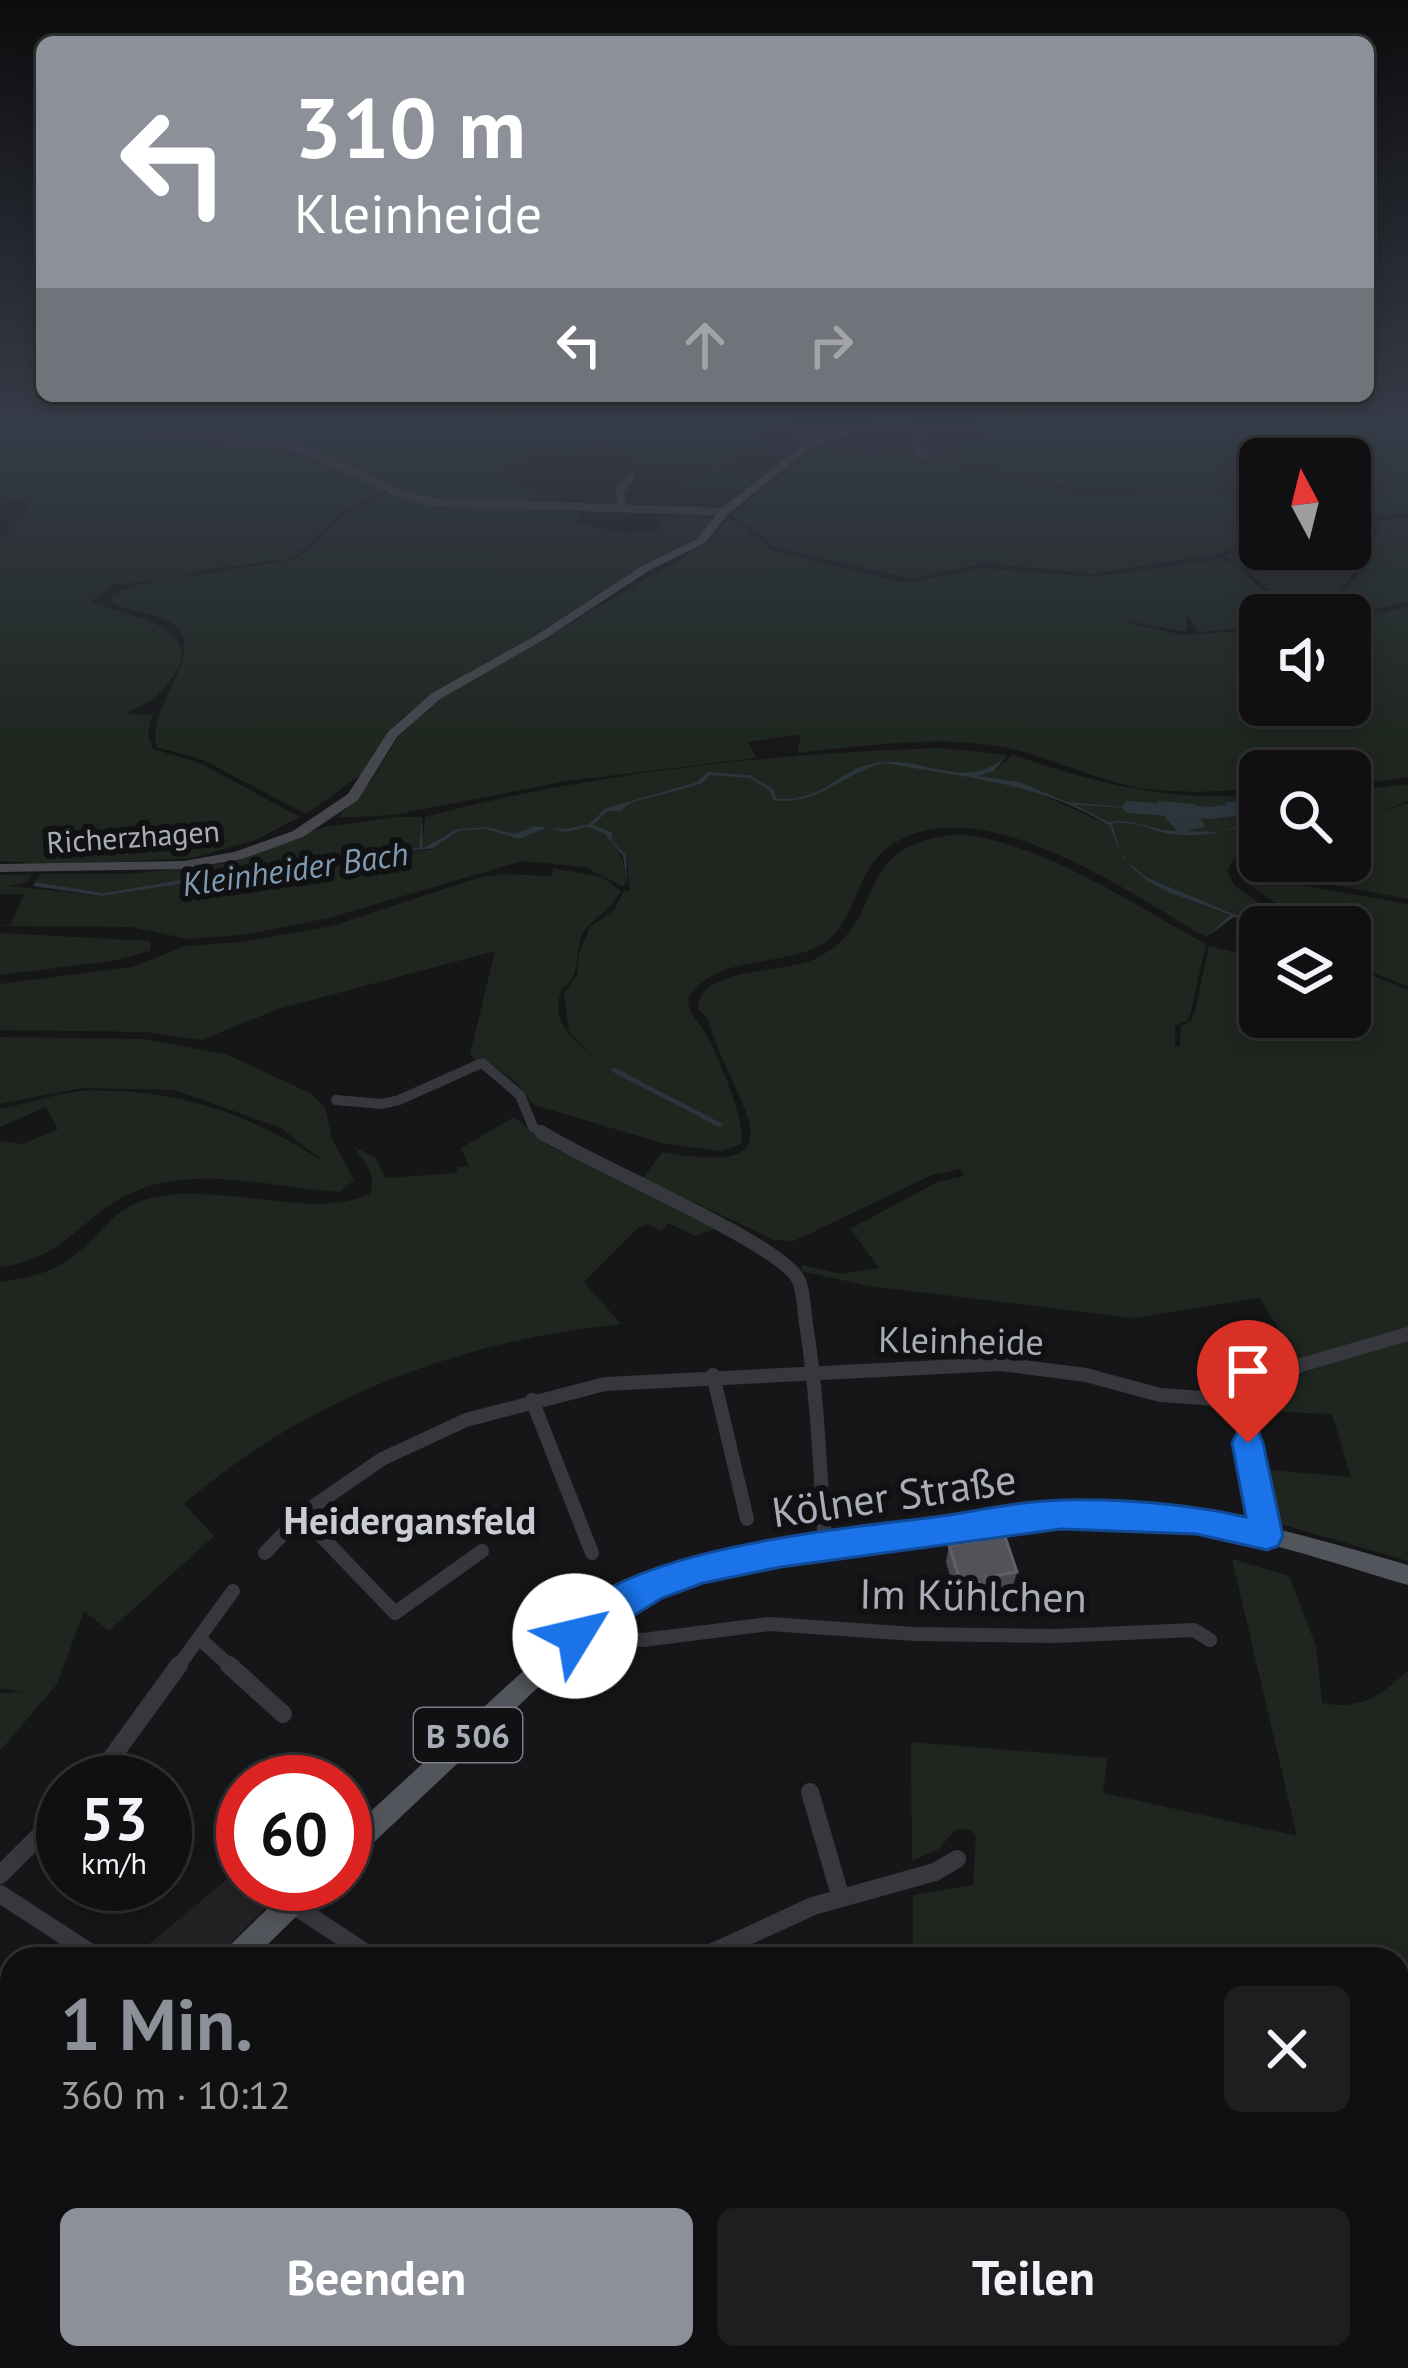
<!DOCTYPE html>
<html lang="de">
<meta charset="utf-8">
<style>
:root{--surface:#101012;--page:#1e1e20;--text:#f1f3f6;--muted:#9c9d9f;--line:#303032;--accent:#8c9099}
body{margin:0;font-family:"PT Sans",sans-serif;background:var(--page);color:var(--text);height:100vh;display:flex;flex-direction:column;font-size:45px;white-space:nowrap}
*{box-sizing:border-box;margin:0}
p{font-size:39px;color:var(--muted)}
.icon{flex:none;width:66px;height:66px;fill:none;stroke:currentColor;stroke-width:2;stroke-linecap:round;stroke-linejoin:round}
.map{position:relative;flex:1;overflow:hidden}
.details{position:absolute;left:0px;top:1947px;width:1410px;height:423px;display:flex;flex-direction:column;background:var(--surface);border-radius:36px 36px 0 0;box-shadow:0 6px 18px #0003,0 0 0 3px var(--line)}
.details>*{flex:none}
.hud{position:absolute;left:36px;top:36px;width:1338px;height:366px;border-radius:18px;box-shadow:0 6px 18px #0003,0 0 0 3px var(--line);background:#8c9099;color:#fff;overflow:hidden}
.needle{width:78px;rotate:353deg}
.fabs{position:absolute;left:1239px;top:438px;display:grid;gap:24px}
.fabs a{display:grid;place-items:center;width:132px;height:132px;border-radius:18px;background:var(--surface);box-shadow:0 6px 18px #0003,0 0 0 3px var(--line);font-size:60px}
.speed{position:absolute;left:36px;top:1755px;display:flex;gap:24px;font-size:60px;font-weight:700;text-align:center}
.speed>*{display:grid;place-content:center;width:156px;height:156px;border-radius:50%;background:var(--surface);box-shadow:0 6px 18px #0003,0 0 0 3px var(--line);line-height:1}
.speed small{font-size:30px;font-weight:400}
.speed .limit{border:18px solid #d22;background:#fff;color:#111}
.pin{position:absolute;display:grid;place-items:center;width:102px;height:102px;color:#fff;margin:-123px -51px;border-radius:50% 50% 50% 0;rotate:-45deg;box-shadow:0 0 12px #0007}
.pin .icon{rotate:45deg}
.me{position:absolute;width:132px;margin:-66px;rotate:54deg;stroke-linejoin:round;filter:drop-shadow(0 0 9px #0008)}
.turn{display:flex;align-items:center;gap:42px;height:252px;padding:0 60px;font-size:54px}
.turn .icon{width:156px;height:156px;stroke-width:2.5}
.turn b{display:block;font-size:84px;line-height:102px}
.lanes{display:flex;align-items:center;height:114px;padding:0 60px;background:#0003;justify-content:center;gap:60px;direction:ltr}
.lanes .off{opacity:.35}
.round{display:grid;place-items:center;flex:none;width:126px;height:126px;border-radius:18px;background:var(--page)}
.overview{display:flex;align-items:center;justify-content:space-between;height:204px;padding:0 60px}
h1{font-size:72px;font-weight:600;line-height:90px;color:var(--accent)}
.cta{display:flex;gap:24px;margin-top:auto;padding:24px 60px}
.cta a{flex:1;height:138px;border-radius:18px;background:var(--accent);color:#fff;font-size:48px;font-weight:600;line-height:138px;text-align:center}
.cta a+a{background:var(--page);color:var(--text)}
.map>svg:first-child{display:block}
</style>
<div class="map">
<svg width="1408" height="2368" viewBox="0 0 1408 2368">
<rect width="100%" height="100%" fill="#161618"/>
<!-- built -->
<path fill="#222225" d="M243,1866v18h47l-76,75h-83z"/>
<!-- green -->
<path fill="#1e261f" d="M0,422h86l226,31 73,38 -42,20 -50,47 -96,13 -26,9 -56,4 -24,17c39,17 134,27 68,92 -9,10 -22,13 -33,21l26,1 -4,20 5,14 47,14 100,54 -45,23 -63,18 -131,7 -61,-4v-320l29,-31v-8l-29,-5z
M100,422h674l-20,13 32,11 -31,5 -38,16 40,17 -8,5h-71l36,-21 -62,-1 -60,-25 -15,15 -29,-6 -45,16 -2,11 53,20 2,5 -119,-2 -45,-13 -56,-30 -49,-15z
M975,422h433v91l-58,3v-57h-90v37l-39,-8 -142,2 -137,-32 27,-19 19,-2z
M818,445l62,12 25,-5 177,42 132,-4 46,9v41l-42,14 -125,20 -108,-11 -72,16 -136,-31 -44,-33z
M386,494l30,6 166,7 -7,16 53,11 31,-4 -1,-14 57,2 -19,23 -66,33 -105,68 -91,50 -36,30 -36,52 -56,40 -103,-54 -46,-13c-14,-42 61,-101 9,-127 -17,-8 -37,-9 -54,-17l-1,-8 27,-10 159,-26 51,-47z
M1408,518v84l-59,12 -28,-1 -3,-3c36,-19 44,-43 59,-78l-8,-11z
M1350,519l14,2 8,11c-16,36 -21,57 -59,76 -36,1 -59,-38 -89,-53l36,-13v7h90z
M727,520h9l35,30 133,33 77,-15 114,9 127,-18 15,6 35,36 27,14h-39v11l-60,6 -14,-18 1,16 -5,1 -67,-12 66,16 79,-5v75h90v-86l58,-12v170l-58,8v-14h-90v17c-40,4 -80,6 -119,0 -43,-7 -82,-27 -124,-38 -71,-17 -148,-4 -220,3l4,-19 -53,8 9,16 -190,23 -174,34 -56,3 32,-34 30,-48 42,-39 261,-150z
M941,748l66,7 -13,16 19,-16c90,30 151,46 247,40l-5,5 5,8 -8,-7 -26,1 17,20 17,-5 -41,15 41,-12v25l-26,13 -7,13 7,14 59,42h-29l-118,-50 -23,-19 -10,-32c-61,-40 -112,-45 -172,-55 -18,-3 -38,-10 -56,-10 -27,1 -45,22 -65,32l44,-25 21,-5 133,21 93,42c18,64 64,66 120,90l-25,21c-77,-44 -232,-156 -320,-88 -32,25 -30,77 -67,97 -43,22 -102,8 -131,52 0,16 9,21 17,34 12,22 42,90 36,112l-19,7 -57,-7 -131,-39 -20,-25 -33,-23 -5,3 -6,-6 25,-103 -217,58 -77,31 -55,-8 -146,-2v-46l132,-17 54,-21 57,-4 89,-16 145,-48 24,-4 51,2 1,-8 49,9 19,14c-9,16 -18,21 -32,34 -14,13 -9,36 -16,52 -3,6 -10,9 -12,15 -11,28 11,47 30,63l-22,-23 -5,-40 13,-16 2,-22 11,-27 24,-17 10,-19h6l-4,-36 -14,-14v-9l-20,-6 16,-15h13l9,-8 71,-19 9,-10 39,4 20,12 4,10h18l-15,-1 -3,-10 -23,-14 -42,-3 -11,10 -91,26 -17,16 -24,5 -30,-3 -20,9 -28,-8 -29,2 -36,19 3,-31c163,-44 347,-64 516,-69z
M1408,784v17l-36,14 36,-12v96l-159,-30 -3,-7 14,-8v7h90v-70z
M396,817h26l-3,31 -64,8 -32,11h-49l-9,6 -73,5 -88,15 -69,-11 6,-8h85l95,-10 103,-37z
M548,827c16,4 25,-1 39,0 28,2 42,37 37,60l-39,-20 -63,-6 -193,57 -87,17 -55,4 -55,-12 -132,-1 11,-2 13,-30h-24v-19l32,-1 -5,9 -18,3 93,10 90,-14 75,-5 12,-7 38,2 38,-14 79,-9 25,-18 27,-2 32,9z
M961,834c89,12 167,68 245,110l-15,67 -3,9 -13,6v21l5,-1 1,-20 10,-5 4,-10 14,-65 51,12v59h90v-50l58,23v339l-110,33 -38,-64 -127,20 -264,-32 -68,-15 1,-6 39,9 38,-6 -29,-39 87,-47 27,-6 -4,-7 -28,6 -138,66 -20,-1 -131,-62 19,-26c153,28 66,-54 46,-133l-10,-10c0,-43 88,-35 119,-51 76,-39 28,-115 144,-124z
M1248,876l160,28v82l-58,-22v-37h-40l-66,-46z
M0,933l151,8 -1,10 -38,10 -112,14z
M0,1037l142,2 84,15 84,39 15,14 7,32 22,41 -14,12c-63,-4 -143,-27 -204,-1 -58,25 -66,66 -136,76v-126l23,3 35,-15 -12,-22 -46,20v-19c28,-3 54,-15 82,-17 93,-4 169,23 245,73l-46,-36 -107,-38 -92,-2 -82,16z
M514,1117l35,29 166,83 -20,7 -27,-13 -8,8 -12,-7 -10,4 -54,54 37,42c-159,16 -315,74 -437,180l30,32 -105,95 -25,-20 -27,73 -57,67v-58l23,-1 -23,-4v-406c24,-4 49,-8 70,-23 28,-20 43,-52 80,-61 71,-17 159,23 220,-4 7,-20 -5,-31 -16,-47l21,10 11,21 70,-5 2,-7 11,1 -8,-19z
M1408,1341v220l-131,-38 -11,-14 -9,-40 94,8 -19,-63 -78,-3 1,-4 57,-40z
M1232,1559l57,17 27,70 6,57c39,7 58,-6 86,-33v698h-307l-67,-10h364v-399h-485v-64l60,-10 3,-49 -5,-6 -14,-1 -20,21 -25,11 -1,-119 196,16 -4,35 194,43z
M661,2358h233l66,10h-297z"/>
<!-- water -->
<path fill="#2c353c" d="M1007,755l-13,16 -17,5 42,6 49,20 79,7 -71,-4 32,17c26,-5 44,9 69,9l-19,-22v-8l36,3 11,23 -19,4 34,1 28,-10 -23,-20 28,-1 7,7v12c-30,12 -67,20 -99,12 -18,-5 -31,-12 -49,-8l11,34 23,19 118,50 -30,-10 -28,20 24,-22c-57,-24 -100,-24 -120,-89 -71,-44 -145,-48 -225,-63 -42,9 -66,44 -112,37l-4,-10 -20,-12 -39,-3 -9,9 -71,19 -9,8h-13l-15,14 19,7v9l14,14 1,32 -4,-31 -18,-22 -17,-7 -23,5 -17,-5 -29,12 -33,-10 -27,2 -25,17 -79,10 -38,14 -38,-2 -12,7 -75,5 -90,14 -69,-10 2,-4 69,11 88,-15 73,-5 9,-6h49l32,-11 64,-8 3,-31 1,31 34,-19 30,-2 28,7 20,-8 30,3 24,-5 17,-16 91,-26 11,-10 42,3 23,14 4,10c50,2 62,-32 103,-37 47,-5 87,31 127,-7z"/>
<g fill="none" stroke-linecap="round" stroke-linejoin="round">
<!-- stream -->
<path stroke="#2c353c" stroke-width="4.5" d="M614,1070l106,55"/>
<!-- canal -->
<path stroke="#2c353c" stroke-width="12" d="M1129,807l82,6 49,-7"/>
<!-- street-far3 -->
<path stroke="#37383d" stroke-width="8" d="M93,422l211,27 97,45 31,8 292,10
M785,422l24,22
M906,422l11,13 1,16 9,5
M621,506l-1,-15 10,-13"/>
<!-- street-far2 -->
<path stroke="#37383d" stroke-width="10" d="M336,1100l46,4 17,-4 83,-37 38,32 13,32 13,8"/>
<!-- street-far1 -->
<path stroke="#37383d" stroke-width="14" d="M541,1132c49,32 237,110 257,147 6,11 6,32 8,45 12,74 14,148 19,222
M713,1375l34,144
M532,1400l60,153
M301,1515l94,98 87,-62
M1266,1536l-18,-93 -1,-42 54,-36 107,-31
M265,1553l36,-38 81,-56 84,-39 139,-36 396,-20 85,11 74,20 87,6
M593,1621l30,17 20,2 126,-16 146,10 141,2 138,-6 16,10
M199,1638l33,30
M177,1668l56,-77"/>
<!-- street -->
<path stroke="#37383d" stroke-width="18" d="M229,1665l54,49
M109,1767l19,15
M94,1782l85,-117
M810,1792l30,103
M165,1812l18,15
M0,1875l63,-63
M0,1894l100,65
M292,1904l83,55
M698,1959l115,-53 122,-34 22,-13
M481,2358v10"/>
<!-- secondary -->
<path fill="#45474d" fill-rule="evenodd" d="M885,422h24l-53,9 -44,15 -84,68 -23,29 -55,27 -107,70 -103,59 -43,38 -39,63 -55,37 -61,22 -58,10 -184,3v-8l184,-3 50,-9 59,-21 55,-37 40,-62 44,-39 103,-57 107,-70 55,-27 23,-29 86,-68 46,-16z"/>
<!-- primary -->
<path fill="#53555c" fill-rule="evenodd" d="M1121,1505c100,4 191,33 287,60v20c-70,-20 -139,-45 -212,-56 -97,-13 -194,1 -291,15 -113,17 -205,20 -304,84l-247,233 -9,3v-29l240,-221c97,-62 196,-72 307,-87 76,-10 152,-21 229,-22z
M293,1884h31l-4,9 -67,66h-32l4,-9z
M12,2235v40l-12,7v-40z"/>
</g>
<!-- wall -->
<path fill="#47494d" d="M974,1533l43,39 -5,17 -18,3 -2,8 -22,4 -3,-8 -11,1 -10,-35 3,-17 23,-3z"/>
<!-- building -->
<path fill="#525359" stroke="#5f6168" stroke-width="3" d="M1002,1528l15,44 -23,4 3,7 -23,4 -3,-8 -11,2 -11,-36 27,-4 -2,-8z"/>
<!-- sky -->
<linearGradient id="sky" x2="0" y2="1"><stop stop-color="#0c0c0d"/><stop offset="0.56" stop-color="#363c48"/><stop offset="1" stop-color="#363c48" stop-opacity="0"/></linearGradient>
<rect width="1408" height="753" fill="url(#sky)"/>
<!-- route -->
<path fill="#1a73e8" stroke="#114b97" stroke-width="3" d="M1248,1430l11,3 4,10 20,93 -5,10 -11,4 -71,-16 -135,-5 -280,38 -78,16 -41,15 -87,54 -12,-5 -5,-11c39,-87 292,-108 377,-119 42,-6 86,-16 128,-17 61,-1 124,4 183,17l-14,-74 5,-10z"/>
<g text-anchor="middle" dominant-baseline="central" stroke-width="12" stroke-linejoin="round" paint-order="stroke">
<!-- far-street labels -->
<g font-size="30" fill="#a8adb8" stroke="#111113">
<text transform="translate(133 836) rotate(-4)">Richerzhagen</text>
</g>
<!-- far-water labels -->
<g font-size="33" font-style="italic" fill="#7f9bb3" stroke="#111113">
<text transform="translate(295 868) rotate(-8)">Kleinheider Bach</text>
</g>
<!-- shield labels -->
<rect fill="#111113" stroke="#7b7e86" stroke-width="3" x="414" y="1708" width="108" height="54" rx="9"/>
<g font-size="33" font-weight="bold" fill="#a8adb8">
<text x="468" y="1735">B 506</text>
</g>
<!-- street labels -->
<g font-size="36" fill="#a8adb8" stroke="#111113">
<text transform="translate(961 1340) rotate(1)">Kleinheide</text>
</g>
<!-- neighbourhood labels -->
<g font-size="39" font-weight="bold" fill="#c9ccd4" stroke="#111113">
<text x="410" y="1519">Heidergansfeld</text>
</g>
<!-- near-street labels -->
<g font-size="42" fill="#a8adb8" stroke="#111113">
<text transform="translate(894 1495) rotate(-8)">Kölner Straße</text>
<text transform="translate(973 1595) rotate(1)">Im Kühlchen</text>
</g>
</g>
</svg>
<div class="fabs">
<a><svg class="needle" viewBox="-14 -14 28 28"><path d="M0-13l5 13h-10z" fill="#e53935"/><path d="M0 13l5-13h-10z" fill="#9c9d9f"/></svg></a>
<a><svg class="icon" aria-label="sound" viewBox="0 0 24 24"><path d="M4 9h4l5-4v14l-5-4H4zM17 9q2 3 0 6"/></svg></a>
<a><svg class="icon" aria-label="search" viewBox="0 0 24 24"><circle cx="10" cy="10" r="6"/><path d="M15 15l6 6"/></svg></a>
<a><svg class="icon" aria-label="layers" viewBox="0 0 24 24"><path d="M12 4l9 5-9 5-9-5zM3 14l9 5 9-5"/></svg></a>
</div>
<div class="speed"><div>53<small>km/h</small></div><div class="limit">60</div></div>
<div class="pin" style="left:1248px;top:1443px;background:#d93025"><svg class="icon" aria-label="arrive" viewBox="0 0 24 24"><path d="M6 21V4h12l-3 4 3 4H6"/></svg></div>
<svg class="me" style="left:575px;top:1636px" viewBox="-20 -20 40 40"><circle r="19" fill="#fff"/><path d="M0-13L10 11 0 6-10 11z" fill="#1a73e8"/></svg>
<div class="hud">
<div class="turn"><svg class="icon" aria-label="left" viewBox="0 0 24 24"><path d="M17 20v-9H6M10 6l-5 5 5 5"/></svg><div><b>310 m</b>Kleinheide</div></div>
<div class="lanes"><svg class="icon" aria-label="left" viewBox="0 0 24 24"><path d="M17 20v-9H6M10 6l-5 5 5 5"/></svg><svg class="icon off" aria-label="ahead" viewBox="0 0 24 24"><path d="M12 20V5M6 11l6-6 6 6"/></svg><svg class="icon off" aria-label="right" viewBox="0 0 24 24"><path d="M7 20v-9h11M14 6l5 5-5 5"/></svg></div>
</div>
<section class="details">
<div class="overview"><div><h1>1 Min.</h1><p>360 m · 10:12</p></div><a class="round"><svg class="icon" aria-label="close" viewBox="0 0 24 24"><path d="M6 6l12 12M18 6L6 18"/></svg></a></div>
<div class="cta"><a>Beenden</a><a>Teilen</a></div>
</section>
</div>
